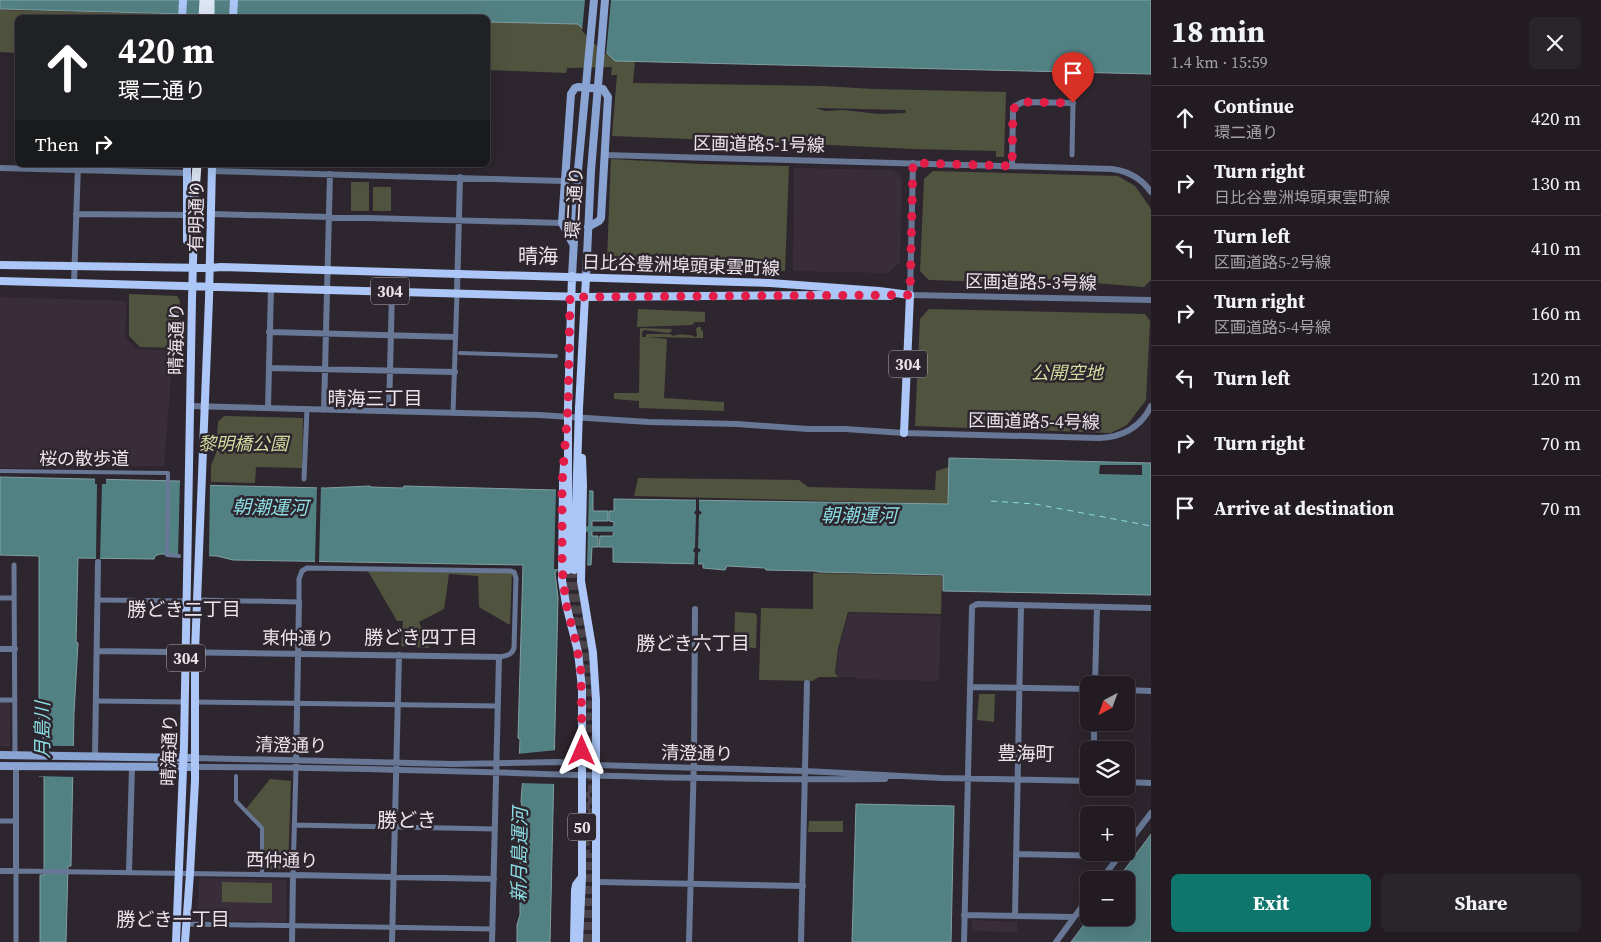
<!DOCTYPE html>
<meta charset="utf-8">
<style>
:root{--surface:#221c22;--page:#2a252a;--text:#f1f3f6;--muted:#a2a1a5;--line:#3f3a40;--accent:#0f766e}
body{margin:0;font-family:"Source Serif 4","Noto Sans JP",serif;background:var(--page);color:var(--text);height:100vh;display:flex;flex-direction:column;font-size:19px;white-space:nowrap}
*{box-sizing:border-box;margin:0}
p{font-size:16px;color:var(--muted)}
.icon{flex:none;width:28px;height:28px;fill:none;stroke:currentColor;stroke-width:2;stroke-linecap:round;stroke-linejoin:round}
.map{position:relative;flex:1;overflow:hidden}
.drawer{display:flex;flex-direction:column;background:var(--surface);width:450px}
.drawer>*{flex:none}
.guide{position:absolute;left:15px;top:15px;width:475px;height:152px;border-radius:8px;box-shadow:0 5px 20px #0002,0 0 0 1px var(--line);background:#202124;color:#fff;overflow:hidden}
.needle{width:32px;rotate:221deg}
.tools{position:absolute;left:1080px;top:676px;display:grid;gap:10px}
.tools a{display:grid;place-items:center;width:55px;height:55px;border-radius:8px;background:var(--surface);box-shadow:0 5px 20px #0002,0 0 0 1px var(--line);font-size:25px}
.pin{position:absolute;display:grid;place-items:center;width:42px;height:42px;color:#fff;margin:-51px -21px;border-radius:50% 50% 50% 0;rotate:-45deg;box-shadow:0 0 5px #0007}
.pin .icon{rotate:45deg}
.me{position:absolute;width:55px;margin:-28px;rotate:0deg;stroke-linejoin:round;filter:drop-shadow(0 0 4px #0008)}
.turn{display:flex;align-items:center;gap:18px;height:105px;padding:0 20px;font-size:22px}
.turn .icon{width:65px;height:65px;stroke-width:2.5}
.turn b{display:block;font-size:35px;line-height:42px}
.then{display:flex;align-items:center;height:48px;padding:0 20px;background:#0003;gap:10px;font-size:19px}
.round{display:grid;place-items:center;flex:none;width:52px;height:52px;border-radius:8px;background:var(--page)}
.headline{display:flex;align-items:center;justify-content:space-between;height:85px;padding:0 20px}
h1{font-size:30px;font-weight:700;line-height:38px}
.primary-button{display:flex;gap:10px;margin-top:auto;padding:10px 20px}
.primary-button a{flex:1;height:58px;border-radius:8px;background:var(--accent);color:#fff;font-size:20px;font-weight:700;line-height:58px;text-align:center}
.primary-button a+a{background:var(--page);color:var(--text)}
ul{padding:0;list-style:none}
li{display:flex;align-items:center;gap:15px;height:65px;padding:0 20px;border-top:1px solid var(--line)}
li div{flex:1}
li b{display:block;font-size:19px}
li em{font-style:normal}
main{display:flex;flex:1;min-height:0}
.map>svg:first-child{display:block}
</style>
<main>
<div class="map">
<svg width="1151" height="942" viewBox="0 0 1151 942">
<rect width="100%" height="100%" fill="#2e262e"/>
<!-- built -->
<path fill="#3a2d3a" d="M794,168l99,2 9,9 -2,83 -12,11 -95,-2z
M0,297l127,4 -2,35 11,13 37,2 -9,115 -164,2z
M849,613l92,3 -2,65 -82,-2 -1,-2h-17l-3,-4 3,-25z
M0,702h10v44h-10z
M199,878l87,2v42l-88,-2z
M972,920l45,2v10l-45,-1z"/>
<!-- green -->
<path fill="#50543f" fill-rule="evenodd" d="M0,10l308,7 -290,1 -1,35 -17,-1z
M488,22l90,2 37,37h20l-2,22 189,3 52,3 132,3 -2,65h-8v-6l-83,-2 -124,-6 -177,-7 5,-61h-6l1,-8 -45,1 -1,5 -78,-3zM816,108h1l89,2 -1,3 -26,1 -36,-4 -18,1z
M611,159l89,5 89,2 -4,105 -171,-6 -7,-6z
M933,171l185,5 17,10 16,23v71l-7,7 -150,-12 -6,7 -59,-2 -9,-9 4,-92z
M351,182h18v29h-18z
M373,187h18v24h-18z
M129,294l48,2 3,5 -1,47 -39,-1 -11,-11z
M638,309l67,3v10h-10l-3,3 -55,2z
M929,309l216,5 5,7 -4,79 -19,25 -16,8 -196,-7 5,-107z
M698,327h3v3l2,1v7l-56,-1 20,2 -3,59 60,4v9l-85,-3v-7l-25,-2v-6h25l1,-65 32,1 -1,3 -3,1 -24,-3 -2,2v5h3l2,-3h23l3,2c5,-2 17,-2 22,1l2,-1 -1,-7z
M224,416l79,2 -1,50 -46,-1 -1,16 -44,-1v-16l5,-13 2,-31z
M949,467l-1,37 -314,-8 4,-18 161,2 9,7 127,3 1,-19z
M368,571l144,2 -2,51h-2l-29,-17 -1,-31 -29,-2 -5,35 -25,13 10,26 -28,-2 2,-25h-6z
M813,573l129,3 -1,38 -93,-2 -10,36 -3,25 3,4h-19l-7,4 -53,-1 2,-72 52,1z
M735,612l19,1 3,2 -1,33 -22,-1z
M979,694h16l-1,28 -17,-2z
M270,779l21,2 -3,88h-24v-41l-18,-19z
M809,821h34v11h-35z
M222,882l50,1v20l-50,-1z"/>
<!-- water -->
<path fill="#528184" stroke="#809fa3" d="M0,0h1151v74l-536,-13 -37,-37 -90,-2v-4l-187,-1 -301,-8z
M949,458l202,5v132l-208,-4v-16l-124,-3 -5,-1 -48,-1 -1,-2 -38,-2 -2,4 -22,-2v-4l-90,-2v-15h-14l1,-11h13l1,-14 -5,-1v-10h5v-12l334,5z
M0,477l180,4v3l15,1 130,3 45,-2 1,1 32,1 1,-2 189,5v20h15v10h-16v15h6v11h-6l-1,18 -30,-1 -6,9 3,24 -8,345h-33v-17l3,-10v-50l3,-50 -2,-14 2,-25 -4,-12 1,-25 -2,-1 5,-173 -290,-5 -16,-4 -57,-2 -5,2 -1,3 -76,-1 -2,84 2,1 -4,70 -3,153h-3l-2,76h-26v-67h4v-99h-5l-1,-33 5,-3v-11l-4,-1v-172l-39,-1z
M856,804l98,2 -3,136h-99z
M1151,834v108h-80l18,-24h37v-38h-9z"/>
<!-- pier -->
<path fill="#2e262e" d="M585,0h26l-5,55 -24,-24z
M1100,465h42v10l-43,-1z
M95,478h11v6h-4l-2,76h-4l1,-76h-2z
M180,479l3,3 27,1 -1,75 -31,-1z
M317,486h4l-2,76h-4z
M556,489l33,1 -2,78 -25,-2 -2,3h-6z
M696,497l3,1v12l3,3 -3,2 -1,33 3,2 -3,3v13h-4l1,-13 -2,-2 2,-4 1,-32 -2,-2 2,-3z
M38,746h37v31l-37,-1z
M557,750v34l-38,-1 1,-7 -3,-12v-10z"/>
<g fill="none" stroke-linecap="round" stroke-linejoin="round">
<!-- canal -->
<path stroke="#528184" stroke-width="5.5" d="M584,529h36"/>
<!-- ferry -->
<path stroke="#89dce2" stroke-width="1" stroke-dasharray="6 5" stroke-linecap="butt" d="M991,501l44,3 116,22"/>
<!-- primary-tunnel -->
<path stroke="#4a434a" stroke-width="8" stroke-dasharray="8 4" stroke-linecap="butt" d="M568,570c1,35 12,68 16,102 3,27 2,54 2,81
M574,570l3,33 9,41 6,45v140
M585,942l1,-150
M591,942l1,-89"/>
<!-- pedestrian -->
<path stroke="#677795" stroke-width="4" d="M460,353l96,3
M0,471l168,2 -1,82 12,1
M236,776v25l26,27v46"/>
<!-- minor -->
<path stroke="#677795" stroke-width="5" d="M1072,155l1,-52
M453,413l4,-120
M304,479l3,-70
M14,565l1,190
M0,598h14
M99,600l88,1
M197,600l102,2v-23l3,-8 5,-3 204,3 3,1 2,6 -2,70c-2,7 -8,8 -15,9
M0,700h15
M96,701l89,1
M195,702l303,4
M0,821h16
M294,825l201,4
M186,924l307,5
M16,942v-71l277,4 3,-107"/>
<!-- tertiary -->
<path stroke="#677795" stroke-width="6" d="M604,155l508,14c16,2 29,9 39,23
M913,163l-3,132 241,5
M1012,166l1,-54 2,-6 8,-4 50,1
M0,168l187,5
M212,171l353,10
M76,214l111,1
M211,214l351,9
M74,283l4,-118
M457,293l3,-116
M269,332l186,5
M269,368l186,4
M190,406l349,9 110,7 88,2 71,5h37l59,4 195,5c23,-1 42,-11 52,-32
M268,408l3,-120
M324,410l6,-236
M389,411l3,-119
M0,649h15
M97,651l402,6 -7,285
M1095,685l2,-78
M970,687l119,2
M1126,690l25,1
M1094,750v-28
M95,756l3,-194
M195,758l258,6 105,-2 37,3 210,6 136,7 148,3
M296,765l3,-163
M195,767c230,-1 460,15 690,12
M1126,782l25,1
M1126,846l25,-33
M1016,854l92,2 7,5
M0,871h16v-105
M129,872l3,-105
M1101,880l21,-28
M598,882l205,4
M964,915l110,2
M1015,916l6,-311
M292,942l1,-67 201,4
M392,942l7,-287
M689,942l5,-183 1,-150
M801,942l6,-259
M964,942l8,-335 5,-3 174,4
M1056,942l33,-45"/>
<!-- secondary -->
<path stroke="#89a3d3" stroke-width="8" d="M573,244l-11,-21 9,-129 4,-6 3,-1 25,2 5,8 -7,121 -2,3 -11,6
M572,276l6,-106
M586,277l5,-106
M0,755l195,3
M0,766l195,1"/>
<!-- primary -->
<path stroke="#abc6f7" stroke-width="8" d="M182,18l1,-18
M233,18l1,-18
M187,165v76l6,7
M0,265l210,3 11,-1 549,16 109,8 31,4
M0,281l585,16 236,-2 69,1
M568,407l4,-131
M579,408l7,-131
M904,433l6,-138
M563,484l-1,96 4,24 12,48 4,36v189l-3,65
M583,486l-2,95 12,72 3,47v242
M176,942l8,-197 8,-446 3,-112
M185,942l5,-69 5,-92v-129l14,-353 3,-134
M574,942l1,-52 1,-5 6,-8"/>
<!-- motorway -->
<path stroke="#dce5f4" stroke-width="9" d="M203,18l1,-18
M210,18v-18
M195,191l2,-26"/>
<!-- secondary-bridge -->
<path stroke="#89a3d3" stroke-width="8" d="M578,170l16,-170
M591,171l14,-171"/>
<!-- primary-bridge -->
<path stroke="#abc6f7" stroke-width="8" d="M582,458l1,28
M563,484l1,-20
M568,570v-163
M574,570l5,-162"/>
</g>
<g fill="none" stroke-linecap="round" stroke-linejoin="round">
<!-- route -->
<path stroke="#e11d48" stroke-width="9" stroke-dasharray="0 16.2" d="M582,751l-1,-79 -5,-30 -10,-38 -4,-36v-84l6,-77 2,-110 340,-2 3,-132 99,3 1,-54 2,-6 8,-4 50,1"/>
</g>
<g text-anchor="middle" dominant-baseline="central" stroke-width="5" stroke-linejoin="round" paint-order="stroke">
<!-- shield labels -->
<g fill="#2e262e" stroke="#b2acb2" stroke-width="1">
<rect x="371" y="277.5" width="38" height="27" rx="4"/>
<rect x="889" y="350.5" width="38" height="27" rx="4"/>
<rect x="167" y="644.5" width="38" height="27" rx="4"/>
<rect x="568" y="813.5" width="28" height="27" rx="4"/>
</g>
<g font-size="16" font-weight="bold" fill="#ebe5eb">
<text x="390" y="291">304</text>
<text x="908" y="364">304</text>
<text x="186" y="658">304</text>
<text x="582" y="827">50</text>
</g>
<!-- street labels -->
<g font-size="18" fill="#ebe5eb" stroke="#2e262e">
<text transform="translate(759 144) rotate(1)">区画道路5-1号線</text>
<text transform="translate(574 203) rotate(-87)">環二通り</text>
<text transform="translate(196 216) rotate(-89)">有明通り</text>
<text transform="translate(681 265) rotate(2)">日比谷豊洲埠頭東雲町線</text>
<text transform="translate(1031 282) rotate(1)">区画道路5-3号線</text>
<text transform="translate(176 339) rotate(-89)">晴海通り</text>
<text transform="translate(1034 421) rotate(1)">区画道路5-4号線</text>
<text x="84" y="458">桜の散歩道</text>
<text transform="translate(298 638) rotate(1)">東仲通り</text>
<text transform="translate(291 745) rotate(1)">清澄通り</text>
<text transform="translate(169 750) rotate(-88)">晴海通り</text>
<text transform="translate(697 753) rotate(1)">清澄通り</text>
<text transform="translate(282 860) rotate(1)">西仲通り</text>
</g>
<!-- park labels -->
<g font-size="18" font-style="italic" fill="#d0db9d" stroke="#2e262e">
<text x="1067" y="372">公開空地</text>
<text x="243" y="443">黎明橋公園</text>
</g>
<!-- neighbourhood labels -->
<g font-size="19" fill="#ebe5eb" stroke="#2e262e">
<text x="375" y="398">晴海三丁目</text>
<text x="184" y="609">勝どき二丁目</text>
<text x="421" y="637">勝どき四丁目</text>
<text x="693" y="643">勝どき六丁目</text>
<text x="1026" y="753">豊海町</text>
<text x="173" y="919">勝どき一丁目</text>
</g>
<!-- water labels -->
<g font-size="19" font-style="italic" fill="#89dce2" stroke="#2e262e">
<text transform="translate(270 507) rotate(1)">朝潮運河</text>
<text x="859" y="515">朝潮運河</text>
<text transform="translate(42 730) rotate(-90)">月島川</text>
<text transform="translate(519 855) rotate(-89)">新月島運河</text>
</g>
<!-- quarter labels -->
<g font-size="20" fill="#ebe5eb" stroke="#2e262e">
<text x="538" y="256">晴海</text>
<text x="407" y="820">勝どき</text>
</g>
</g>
</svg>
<div class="tools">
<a><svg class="needle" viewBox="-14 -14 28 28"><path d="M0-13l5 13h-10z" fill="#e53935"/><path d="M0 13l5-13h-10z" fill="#a2a1a5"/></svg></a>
<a><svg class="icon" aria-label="layers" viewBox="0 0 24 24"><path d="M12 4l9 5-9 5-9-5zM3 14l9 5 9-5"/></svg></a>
<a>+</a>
<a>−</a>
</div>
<div class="pin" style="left:1073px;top:103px;background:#d93025"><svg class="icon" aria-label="arrive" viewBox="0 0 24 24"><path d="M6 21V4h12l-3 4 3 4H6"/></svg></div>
<svg class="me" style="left:582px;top:751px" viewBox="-20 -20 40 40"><path d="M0-17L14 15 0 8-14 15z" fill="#e11d48" stroke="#fff" stroke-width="4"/></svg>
<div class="guide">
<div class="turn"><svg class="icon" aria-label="ahead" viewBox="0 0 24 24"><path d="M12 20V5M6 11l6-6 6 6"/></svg><div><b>420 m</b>環二通り</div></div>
<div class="then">Then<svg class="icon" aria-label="right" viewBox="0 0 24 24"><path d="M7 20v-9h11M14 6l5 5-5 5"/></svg></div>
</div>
</div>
<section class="drawer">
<div class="headline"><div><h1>18 min</h1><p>1.4 km · 15:59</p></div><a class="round"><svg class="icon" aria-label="close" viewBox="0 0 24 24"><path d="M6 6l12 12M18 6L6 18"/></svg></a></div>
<ul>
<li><svg class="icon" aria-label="ahead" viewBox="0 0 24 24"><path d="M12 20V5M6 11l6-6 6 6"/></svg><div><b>Continue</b><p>環二通り</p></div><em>420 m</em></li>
<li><svg class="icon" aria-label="right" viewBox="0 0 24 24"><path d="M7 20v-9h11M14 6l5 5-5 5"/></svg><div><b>Turn right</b><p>日比谷豊洲埠頭東雲町線</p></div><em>130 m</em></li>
<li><svg class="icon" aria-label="left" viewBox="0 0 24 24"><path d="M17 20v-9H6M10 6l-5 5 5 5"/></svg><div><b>Turn left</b><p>区画道路5-2号線</p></div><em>410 m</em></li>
<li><svg class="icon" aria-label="right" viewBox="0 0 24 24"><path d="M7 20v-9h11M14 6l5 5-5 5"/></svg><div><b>Turn right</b><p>区画道路5-4号線</p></div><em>160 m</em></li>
<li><svg class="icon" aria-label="left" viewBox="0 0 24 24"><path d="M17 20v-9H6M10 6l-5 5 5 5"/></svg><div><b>Turn left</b></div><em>120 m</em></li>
<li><svg class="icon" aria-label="right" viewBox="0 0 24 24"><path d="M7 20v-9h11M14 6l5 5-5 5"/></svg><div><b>Turn right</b></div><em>70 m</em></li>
<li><svg class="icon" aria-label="arrive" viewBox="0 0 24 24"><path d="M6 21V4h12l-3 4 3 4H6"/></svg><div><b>Arrive at destination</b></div><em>70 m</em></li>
</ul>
<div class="primary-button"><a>Exit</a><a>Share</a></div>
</section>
</main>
